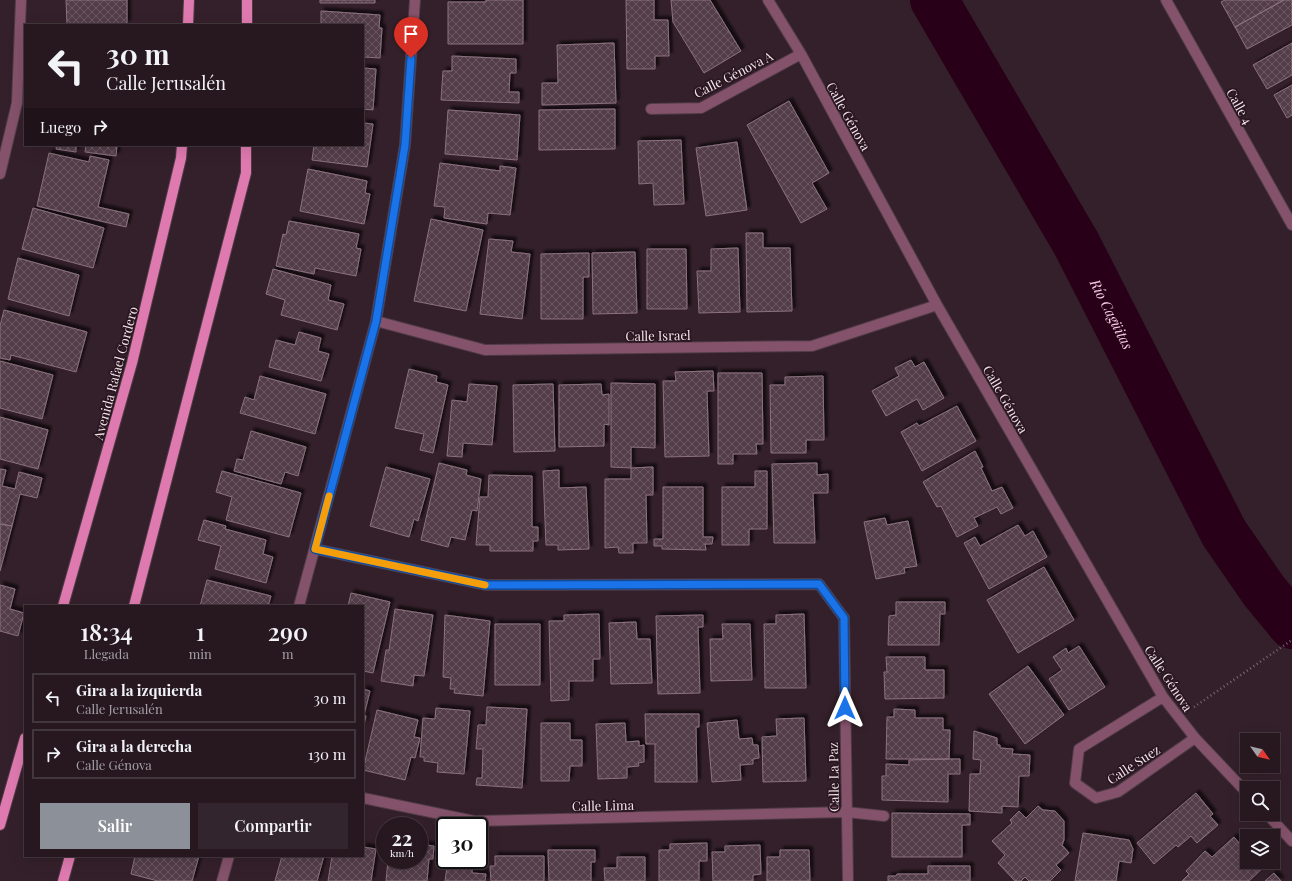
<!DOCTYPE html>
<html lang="es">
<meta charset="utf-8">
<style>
:root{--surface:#271820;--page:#33252d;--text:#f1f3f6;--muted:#a4a0a5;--line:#43373e;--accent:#8c9099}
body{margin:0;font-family:"Playfair Display",serif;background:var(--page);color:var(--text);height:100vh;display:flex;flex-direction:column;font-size:15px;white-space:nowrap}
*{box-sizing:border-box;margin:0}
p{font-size:13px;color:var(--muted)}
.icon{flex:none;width:22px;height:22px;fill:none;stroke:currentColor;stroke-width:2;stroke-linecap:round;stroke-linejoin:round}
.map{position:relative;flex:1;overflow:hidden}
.details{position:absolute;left:24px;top:605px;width:340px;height:252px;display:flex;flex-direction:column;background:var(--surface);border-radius:0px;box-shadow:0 4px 16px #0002,0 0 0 1px var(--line)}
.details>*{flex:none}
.guide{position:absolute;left:24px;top:24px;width:340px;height:122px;border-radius:0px;box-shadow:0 4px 16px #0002,0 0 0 1px var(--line);background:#271820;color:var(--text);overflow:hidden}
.needle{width:26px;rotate:124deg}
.fabs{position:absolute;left:1240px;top:733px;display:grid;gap:8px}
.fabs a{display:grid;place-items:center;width:40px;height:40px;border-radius:0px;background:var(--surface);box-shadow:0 4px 16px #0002,0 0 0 1px var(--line);font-size:20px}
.speed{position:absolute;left:376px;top:817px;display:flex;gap:8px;font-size:20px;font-weight:700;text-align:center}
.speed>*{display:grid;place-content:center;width:52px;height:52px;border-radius:50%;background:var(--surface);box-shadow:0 4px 16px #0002,0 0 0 1px var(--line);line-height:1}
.speed small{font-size:10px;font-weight:400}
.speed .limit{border:2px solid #111;border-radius:6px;background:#fff;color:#111}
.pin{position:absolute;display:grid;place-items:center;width:34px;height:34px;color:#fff;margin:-41px -17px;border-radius:50% 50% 50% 0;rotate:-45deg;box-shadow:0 0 4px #0007}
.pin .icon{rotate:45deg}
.me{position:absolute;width:44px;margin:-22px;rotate:0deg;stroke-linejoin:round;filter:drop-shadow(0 0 3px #0008)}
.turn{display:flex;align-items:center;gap:14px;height:84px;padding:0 16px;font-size:18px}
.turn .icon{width:52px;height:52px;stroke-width:2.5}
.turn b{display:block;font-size:28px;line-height:34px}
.then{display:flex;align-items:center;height:38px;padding:0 16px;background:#0003;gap:8px;font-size:15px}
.eta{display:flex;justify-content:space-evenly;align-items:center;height:68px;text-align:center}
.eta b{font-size:24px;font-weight:600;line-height:28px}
.button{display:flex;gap:8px;margin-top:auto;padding:8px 16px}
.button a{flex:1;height:46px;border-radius:0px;background:var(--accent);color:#fff;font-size:16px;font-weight:600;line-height:46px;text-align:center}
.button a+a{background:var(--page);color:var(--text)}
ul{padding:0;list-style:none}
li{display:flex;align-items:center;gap:12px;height:50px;margin:0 8px 6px;padding:0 8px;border:2px solid var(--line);border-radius:0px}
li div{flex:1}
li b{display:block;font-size:15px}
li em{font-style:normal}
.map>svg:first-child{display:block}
</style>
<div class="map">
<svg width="1292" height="881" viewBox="0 0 1292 881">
<defs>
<pattern id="building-cross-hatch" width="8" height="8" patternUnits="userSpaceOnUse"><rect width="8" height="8" fill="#533d48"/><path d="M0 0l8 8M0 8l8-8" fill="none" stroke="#6c5963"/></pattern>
<filter id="shadow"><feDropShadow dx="3.5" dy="-3.5" stdDeviation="1" flood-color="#0009"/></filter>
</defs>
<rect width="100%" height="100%" fill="#34202a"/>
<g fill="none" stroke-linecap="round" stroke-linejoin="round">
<!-- river -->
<path stroke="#280018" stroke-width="48" id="s1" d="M934,0l142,243 148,290 40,58 28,34"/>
</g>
<!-- building -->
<path fill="url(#building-cross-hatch)" stroke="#8b727e" filter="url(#shadow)" d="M66,0h61v24l-60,1z
M320,0h55v3h-55z
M486,0h37v44h-75v-42h38z
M626,0h28v20h14l1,36h-14v13h-28z
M671,0h39l31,51 -37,22 -31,-51z
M1225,0h59l-49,27 -14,-25z
M1284,0h8v25l-45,24 -12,-22z
M321,11l59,4 -1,13h3l-2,30 -17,-1v-32h-42z
M614,43l2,60 -74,2v-22h16l-1,-38z
M1292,43v32l-25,14 -14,-24z
M452,56l64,3v14h-6l-1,19h10v11l-78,-3 2,-29h9z
M363,68l13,1 -3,41 -10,-1z
M1292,85v30l-5,3 -13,-23z
M789,101l40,72 -17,10 15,26 -26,14 -54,-98z
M615,109v40l-76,1v-40z
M448,110l72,5 -3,45 -72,-6z
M363,123l10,1 -6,43 -55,-7 2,-15h49z
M681,140l3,64 -30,1 -1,-22 -14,1 -1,-43z
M737,142l10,68 -41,6 -10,-68z
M57,145h19v7l-20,-3z
M86,145h31l-1,11 -31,-4z
M49,153l40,9 1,-6 19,4 -11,47 31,7 -3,13 -89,-21z
M440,163l60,8v-5l16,2 -6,47 -22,-2 -1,11 -43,-6 1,-11 -11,-1z
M308,169l59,12 -2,12 5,1 -6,30 -64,-13z
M33,208l71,20 -11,40 -71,-19z
M431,219l52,11 -17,81 -52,-10z
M289,221l70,13 -3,14 5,1 -5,27 -41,-8 -1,6 -38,-8 7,-32 3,1z
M746,233h17v15h27l2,63 -45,1z
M489,239l24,2 -2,11 19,2 -8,65 -42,-5z
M738,248l2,64 -41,1 -2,-42h14v-22z
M647,249h39l1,60h-40z
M635,252l2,61 -44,1 -1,-61z
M589,253v24h-6v42h-42v-65z
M18,258l61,17 -10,41 -61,-17z
M273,269l58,16 -3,15 16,4 -7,26 -56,-15 4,-15 -19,-6z
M4,310l83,22 -11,40 -65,-17 -1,5 -10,-2v-32z
M299,332l22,6 -3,13 11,3 -8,27 -52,-14 7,-27 19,5z
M911,360l4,7 9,-5 20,36 -21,12 -6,-11 -31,17 -14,-25 27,-15 -4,-8z
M0,361l53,14 -11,44 -42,-11z
M409,369l28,7 -1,6 12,3 -15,68 -13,-3 4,-16 -29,-6z
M713,371l1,20h-7l2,65 -44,1 -2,-76h13l-1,-9z
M718,373h44l1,71h-7l1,10h-24v10h-15z
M260,376l66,18 -11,40 -75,-21 5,-16 9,3z
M823,376l1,64h-18v13h-35l-1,-68h15v-8z
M611,383l44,1v64l-24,-1v21l-20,-1z
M469,384l28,2 -5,59 -29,-2 -1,14 -15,-1 5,-56 15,2z
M553,384l2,67 -41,1 -1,-67z
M601,384l1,11 7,-1v31l-5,-1v22l-45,1v-62z
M957,406l19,35 -54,30 -21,-39 16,-9 2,3z
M0,417l48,13 -10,39 -38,-10z
M251,431l55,16 -8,29 -13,-4 -4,12 -47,-13 3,-12 6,1z
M975,451l8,16 -2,1 11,23 10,-4 11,21 -12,6 -4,-7 -23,11 4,8 -21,11 -16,-31 -4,1 -14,-25z
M439,463l28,7 -1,5 15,4 -4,32 -5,-1 -7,30 -14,-3 -3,10 -27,-7z
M817,463v12l11,-1v19h-15l2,50h-41l-2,-79z
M386,467l44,12 -12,42 -4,-2 -5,18 -39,-11z
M653,467v28h-7l1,48h-14v10h-14l-1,-6 -13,1v-69h26v-11z
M0,469l6,1 -4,16 13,3 4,-17 23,6 -5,20 -17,-4 -8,32 -12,-2z
M559,470v18l27,-1 3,62 -31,1v-5h-12l-3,-74z
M222,471l79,22 -12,44 -63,-17 6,-23 -16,-5z
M755,471h12v58h-18v16h-27v-58h33z
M489,475l43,1v51h6v14h-5v10h-43v-6h-14l4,-48h8z
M663,487h40v50h10l-1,7h-7l1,6 -44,-1v-3h-8v-7h9z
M885,518l2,7 21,-4 9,45 -13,2 1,5 -29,6 -12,-57z
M204,520l22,6 -1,3 41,11 -3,14 10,3 -7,26 -51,-14 6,-23 -23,-6z
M0,524l12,2 -12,45z
M1018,525l7,11 8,-5 14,26 -58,32 -25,-46 11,-6 5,9z
M1044,567l30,53 -56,33 -31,-53z
M207,580l64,16 -3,10h-68z
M0,585l15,4 -5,20 14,4 -6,23 -18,-5z
M351,593l39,9 -17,71 -10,-2v-65h-15z
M896,602h49v12h-5l-1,31h-51l1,-29 7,-1z
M395,609l38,6 -9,61 -10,-1 -1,11 -32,-5 5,-31h3z
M599,614l1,45h-7v22h-24v19l-18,1 -2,-80h15v-6z
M804,614l2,74h-41l-1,-64h12v-9z
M445,615l45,6 -7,75 -29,-3 1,-4h-5l1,-11 -8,-1z
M703,615v12h-5l2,66 -42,1 -2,-78z
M636,622l1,17h13l2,44 -41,1 -2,-61z
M495,624h45v61h-45z
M722,624h28l2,56 -41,1 -1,-42h13z
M1079,646l26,41 -36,23 -20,-31 13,-9 -9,-13 13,-9 2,5z
M886,657h39v13h19v28l-59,1 -1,-27h3z
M1028,666l36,49 -39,29 -36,-50z
M363,689l7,2 -6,24 2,1 -2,9z
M487,707l40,2 -5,79 -46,-3 1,-7h5l1,-29h-7l2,-24h8z
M436,708l34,3 -6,63 -27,-2 1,-9 -14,-2v-4h-4l3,-39 12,1z
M894,709l21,1v8h28v12h7l-1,29h-63l1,-42h7z
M377,710l41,10 -4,17 6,1 -5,20 -4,-1 -6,23 -42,-10z
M645,714h54v13h-3l1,55h-42v-38h-9z
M804,718l2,63 -43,1 -1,-45 15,-1 -1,-17z
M737,720l2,19 13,-1 1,7h5l1,13 -6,1v5l-13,1 1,15 -29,2 -5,-59z
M541,723h29v17h12v26h-12l-1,15h-28z
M625,723l1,19 13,-1v5l5,-1v17l-6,1 1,3 -12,1v11l-29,1 -2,-55z
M974,731l23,7v7h3v3l13,1 -1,5 18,1 -1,21h-10l-1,31 -16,-1v7l-33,-2 1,-37h10l1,-14 -8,-1z
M949,759h11v15h-12v28l-66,-2v-24h4v-12l23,1v-5z
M1196,793l17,21 -3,2 8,9 -21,18 -6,-7 -13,11 -2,-2 -22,19 -17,-21z
M1038,806l5,4 12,1 9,10v19l-2,5 7,8 -13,12 5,5 -11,11h-21l-4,-4 -4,4h-6l-17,-18 7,-8 -13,-14 20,-18 -2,-3 9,-9 7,7z
M892,813l78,1v11h-8v32h-70z
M1083,833l46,7 4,9 -2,14 -12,-2 -3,20h-41z
M1234,837l9,11 4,-3v17h19l1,2 -18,17h-67l7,-7 -3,-3 19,-20 7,6z
M707,843v18h-8v20h-40v-31h11v-6z
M419,844l15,2 -1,13h-4l-2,22h-41l2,-21h31z
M760,845l1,29 -8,1v6h-40l-1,-29h13v-6z
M363,847l13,2 -5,32h-43l4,-25h31z
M548,850h47v12h-4v19h-42z
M780,850h29l1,31h-43v-24h13z
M135,856h64l-7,25h-34l-27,-7z
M282,856h42l-7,25h-42z
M495,856h49v25h-53l-1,-15h5z
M617,857h28v24h-40l-1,-13h13z
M448,860h25l-1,13 14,1 -1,7h-40z
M928,866h42v15h-82v-5h8l1,-2h31z
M1274,873l7,8h-16z"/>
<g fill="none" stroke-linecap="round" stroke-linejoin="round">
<!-- minor casing -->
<g stroke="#4f3b45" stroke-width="12">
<path id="minor" d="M768,0l33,54 136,251 226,392 32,41 52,55
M1166,0l126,225
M651,109l50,-1 100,-54
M0,174l17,-71 4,-103
M376,321l109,29 327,-4 125,-41
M315,549l171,36 333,-1 25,34 4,263
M299,606l77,-285 29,-176 10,-145
M1163,697l-84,52 -4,34 21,15 22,-6 77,-54
M363,798l111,23 372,-9 38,4
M1267,814l25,27
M222,881l7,-25"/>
</g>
<!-- major casing -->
<g stroke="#4f3b45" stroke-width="12">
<path id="major" d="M188,25l1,-25
M247,25v-25
M63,606l69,-243 49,-205 1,-13
M134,606l112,-433v-28
M0,825l25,-87
M63,881l7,-25"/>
</g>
<!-- path -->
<path stroke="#7a6870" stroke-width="2.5" stroke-dasharray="1 3" stroke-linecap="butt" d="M1194,707l98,-67"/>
<!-- minor -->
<use href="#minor" stroke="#84526b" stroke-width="10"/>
<!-- major -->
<use href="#major" stroke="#df7ab0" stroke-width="10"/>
</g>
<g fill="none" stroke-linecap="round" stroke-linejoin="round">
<!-- route casing -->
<g stroke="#114b97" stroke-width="10">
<path id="route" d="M411,58l-6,87 -29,176 -61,228 171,36 333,-1 25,34 1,90"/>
</g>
<!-- route -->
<use href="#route" stroke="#1a73e8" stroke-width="7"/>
<!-- slow -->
<path stroke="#f59e0b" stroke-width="7" d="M329,496l-14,53 170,36"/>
</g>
<g text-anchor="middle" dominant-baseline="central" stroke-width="3.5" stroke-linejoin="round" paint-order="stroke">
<!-- street labels -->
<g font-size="13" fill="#f2e4ea" stroke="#2a1620">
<text transform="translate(733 74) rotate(-27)">Calle Génova A</text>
<text transform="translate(1240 106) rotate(61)">Calle 4</text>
<text transform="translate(849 116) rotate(61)">Calle Génova</text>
<text transform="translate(658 335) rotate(-1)">Calle Israel</text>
<text transform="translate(115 373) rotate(-75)">Avenida Rafael Cordero</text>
<text transform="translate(1006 399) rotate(60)">Calle Génova</text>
<text transform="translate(1169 678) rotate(57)">Calle Génova</text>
<text transform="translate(1133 764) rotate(-33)">Calle Suez</text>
<text transform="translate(833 777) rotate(-91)">Calle La Paz</text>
<text transform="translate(603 805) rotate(-1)">Calle Lima</text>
</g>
<!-- water labels -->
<g font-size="14" font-style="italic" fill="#facfe3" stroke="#2a1620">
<text stroke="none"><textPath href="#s1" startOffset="361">Río Cagüitas</textPath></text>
</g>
</g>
</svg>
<div class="fabs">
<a><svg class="needle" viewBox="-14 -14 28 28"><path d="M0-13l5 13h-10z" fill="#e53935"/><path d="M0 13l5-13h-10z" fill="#a4a0a5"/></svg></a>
<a><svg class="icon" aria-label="search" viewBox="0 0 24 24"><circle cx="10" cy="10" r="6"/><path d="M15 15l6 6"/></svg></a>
<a><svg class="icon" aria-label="layers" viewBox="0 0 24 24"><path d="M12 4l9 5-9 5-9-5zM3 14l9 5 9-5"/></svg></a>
</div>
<div class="speed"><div>22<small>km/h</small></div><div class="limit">30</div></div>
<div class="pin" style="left:411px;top:58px;background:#d93025"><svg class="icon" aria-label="arrive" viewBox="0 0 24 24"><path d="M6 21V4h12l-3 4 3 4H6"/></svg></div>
<svg class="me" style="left:845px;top:708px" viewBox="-20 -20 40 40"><path d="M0-17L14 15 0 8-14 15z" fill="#1a73e8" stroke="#fff" stroke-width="4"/></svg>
<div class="guide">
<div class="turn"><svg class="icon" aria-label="left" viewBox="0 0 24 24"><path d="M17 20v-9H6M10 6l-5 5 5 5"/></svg><div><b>30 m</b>Calle Jerusalén</div></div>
<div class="then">Luego<svg class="icon" aria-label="right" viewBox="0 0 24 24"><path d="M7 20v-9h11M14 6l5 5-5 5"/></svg></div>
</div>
<section class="details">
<div class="eta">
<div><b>18:34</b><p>Llegada</p></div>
<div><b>1</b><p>min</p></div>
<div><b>290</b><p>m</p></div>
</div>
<ul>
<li><svg class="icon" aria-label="left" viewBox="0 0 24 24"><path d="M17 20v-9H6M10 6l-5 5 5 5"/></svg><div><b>Gira a la izquierda</b><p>Calle Jerusalén</p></div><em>30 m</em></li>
<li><svg class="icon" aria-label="right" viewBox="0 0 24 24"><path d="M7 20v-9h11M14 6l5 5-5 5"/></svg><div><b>Gira a la derecha</b><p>Calle Génova</p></div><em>130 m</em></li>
</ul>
<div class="button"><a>Salir</a><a>Compartir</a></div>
</section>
</div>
